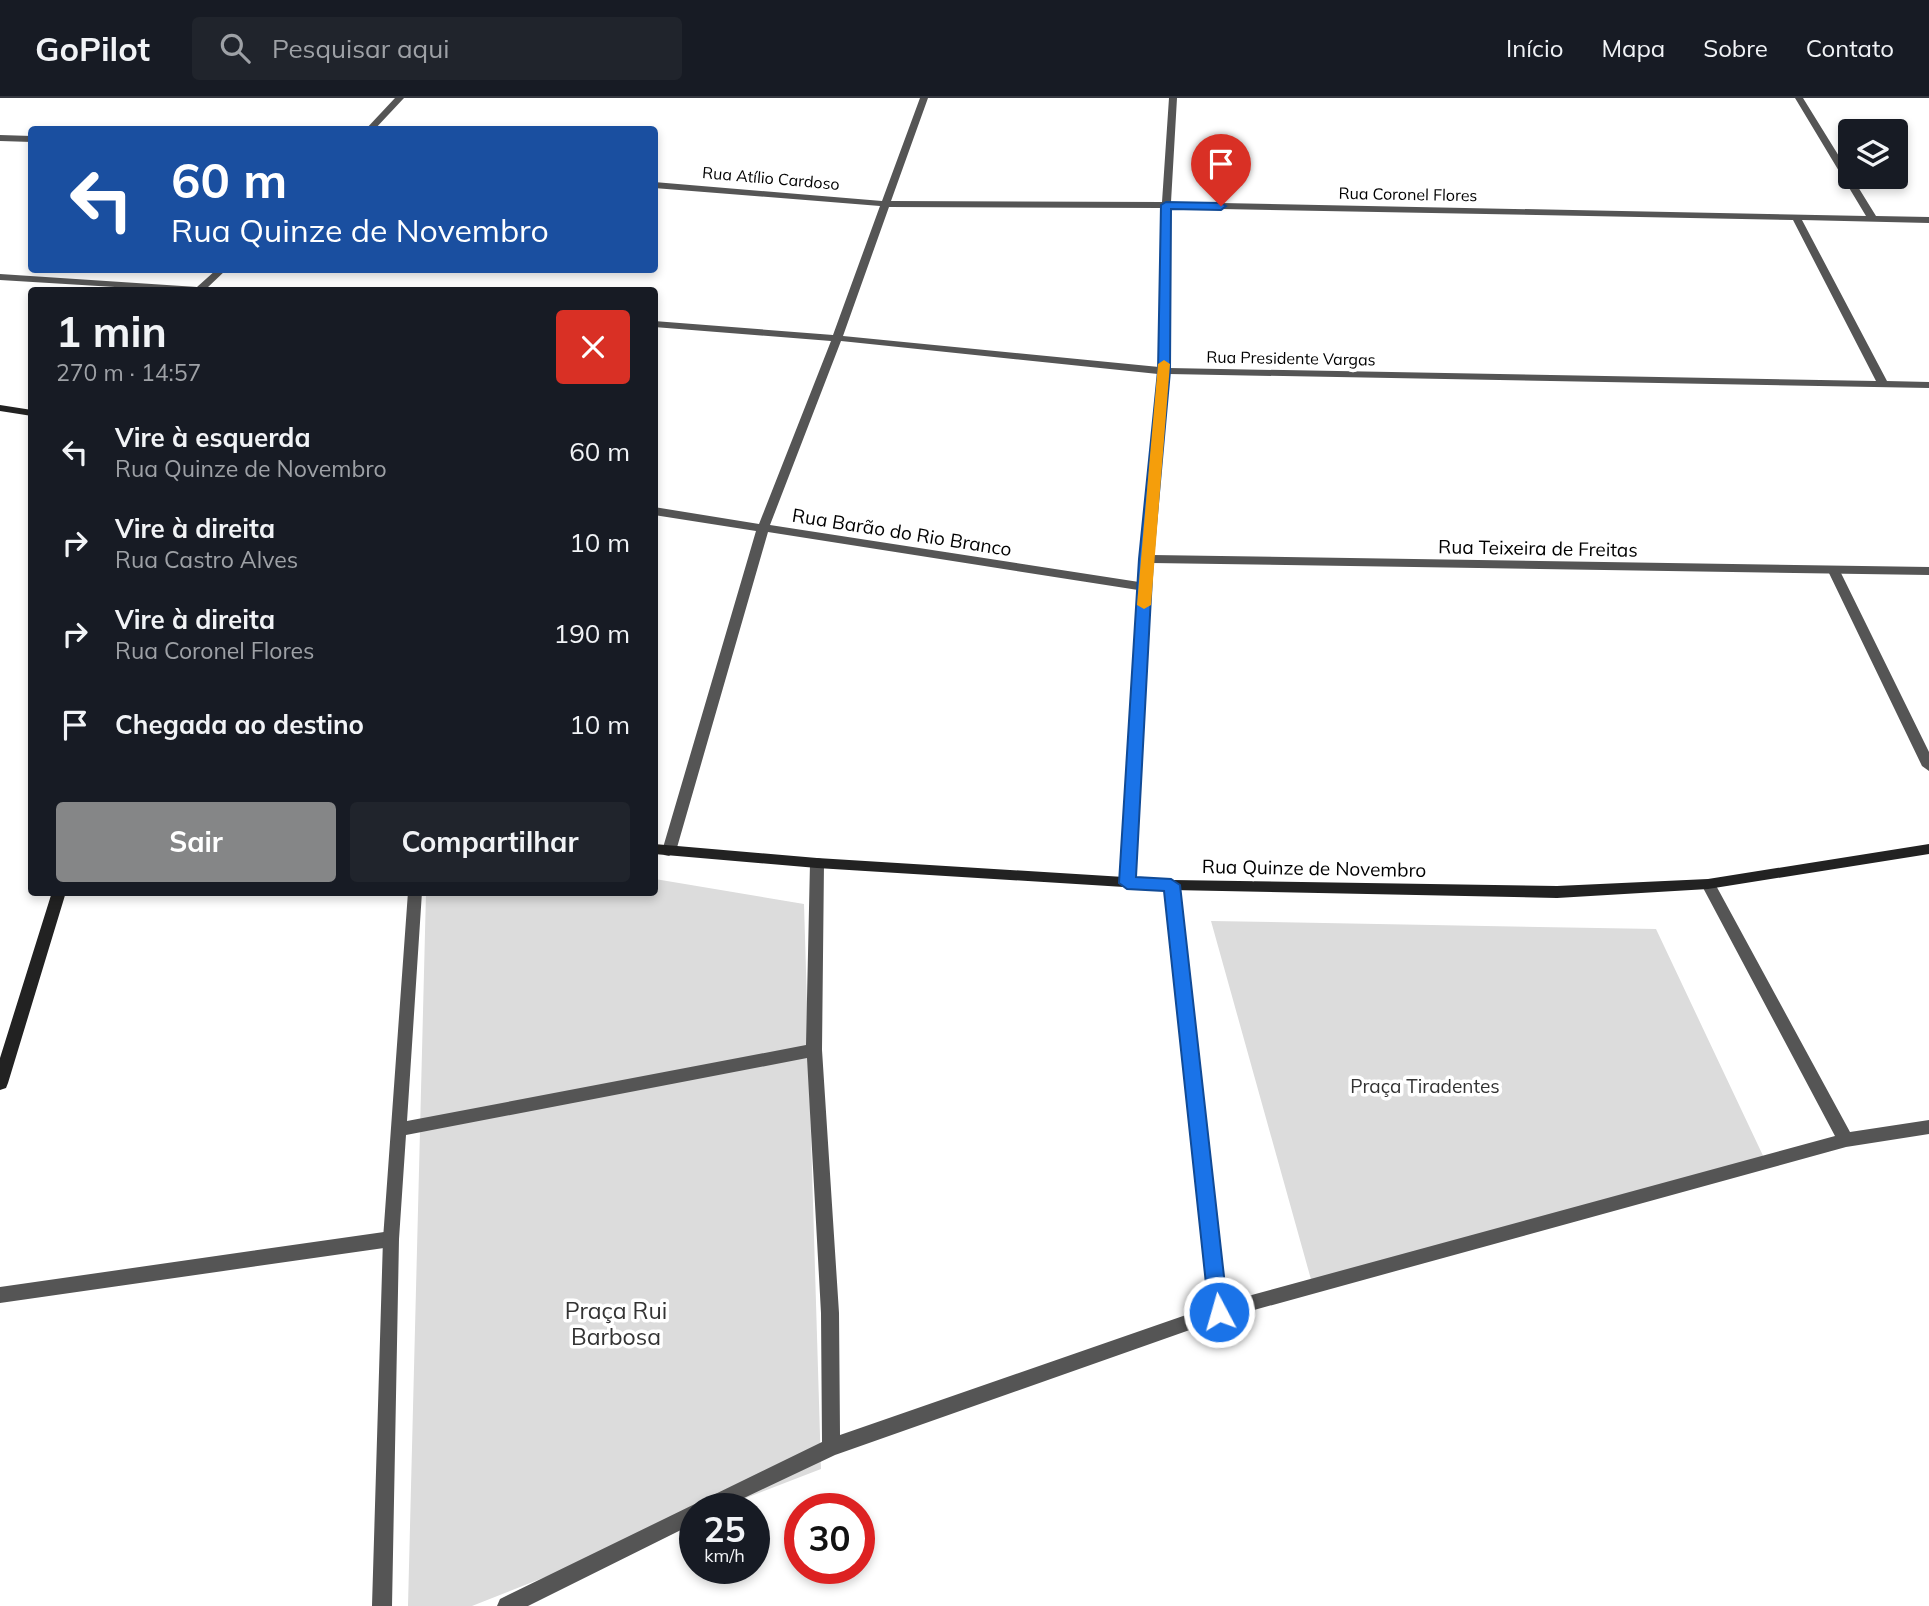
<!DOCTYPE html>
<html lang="pt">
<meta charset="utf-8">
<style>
:root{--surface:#171b24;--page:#20242c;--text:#f1f3f6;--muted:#9ea1a6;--line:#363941;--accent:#858687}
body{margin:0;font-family:Mulish,sans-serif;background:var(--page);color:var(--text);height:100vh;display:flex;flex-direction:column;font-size:26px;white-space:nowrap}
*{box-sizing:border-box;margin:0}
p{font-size:23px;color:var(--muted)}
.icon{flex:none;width:38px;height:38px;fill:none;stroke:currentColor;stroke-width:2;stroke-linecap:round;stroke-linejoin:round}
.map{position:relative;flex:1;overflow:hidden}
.drawer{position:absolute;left:28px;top:189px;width:630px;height:609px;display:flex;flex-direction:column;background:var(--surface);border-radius:7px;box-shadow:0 4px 10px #0003}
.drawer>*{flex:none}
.guide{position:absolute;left:28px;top:28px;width:630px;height:147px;border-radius:7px;box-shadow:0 4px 10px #0003;background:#1a4fa0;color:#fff;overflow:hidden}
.fabs{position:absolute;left:1838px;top:21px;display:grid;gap:14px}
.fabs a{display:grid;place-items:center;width:70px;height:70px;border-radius:7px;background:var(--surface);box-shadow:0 4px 10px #0003;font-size:35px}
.speed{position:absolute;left:679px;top:1395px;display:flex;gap:14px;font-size:35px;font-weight:700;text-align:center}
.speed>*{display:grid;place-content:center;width:91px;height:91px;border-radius:50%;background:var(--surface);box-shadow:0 4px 10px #0003;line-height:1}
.speed small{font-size:18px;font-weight:400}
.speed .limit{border:10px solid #d22;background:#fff;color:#111}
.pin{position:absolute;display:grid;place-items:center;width:60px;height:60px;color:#fff;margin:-72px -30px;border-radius:50% 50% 50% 0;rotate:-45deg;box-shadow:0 0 7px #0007}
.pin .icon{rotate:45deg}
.me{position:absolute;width:77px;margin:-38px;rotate:354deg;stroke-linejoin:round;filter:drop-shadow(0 0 5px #0008)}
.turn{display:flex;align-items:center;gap:24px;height:147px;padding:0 28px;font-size:32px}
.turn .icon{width:91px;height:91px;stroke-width:2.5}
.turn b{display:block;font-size:49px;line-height:60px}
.round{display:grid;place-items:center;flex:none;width:74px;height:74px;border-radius:7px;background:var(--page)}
.headline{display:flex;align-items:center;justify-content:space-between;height:119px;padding:0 28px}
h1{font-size:42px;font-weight:700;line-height:52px}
.action{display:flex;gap:14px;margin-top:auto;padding:14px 28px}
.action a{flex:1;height:80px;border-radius:7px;background:var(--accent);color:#fff;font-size:28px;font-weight:700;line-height:80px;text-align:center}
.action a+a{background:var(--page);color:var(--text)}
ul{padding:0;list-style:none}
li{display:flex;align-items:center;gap:21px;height:91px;padding:0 28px}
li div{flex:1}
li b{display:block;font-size:26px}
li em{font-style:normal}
header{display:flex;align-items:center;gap:42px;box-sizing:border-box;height:98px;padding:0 35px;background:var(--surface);border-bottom:2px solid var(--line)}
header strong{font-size:33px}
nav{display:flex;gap:38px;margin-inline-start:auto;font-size:24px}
.search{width:490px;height:63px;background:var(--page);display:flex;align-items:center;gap:18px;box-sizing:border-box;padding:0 24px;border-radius:7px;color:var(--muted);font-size:26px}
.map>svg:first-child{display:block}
</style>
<header>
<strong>GoPilot</strong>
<div class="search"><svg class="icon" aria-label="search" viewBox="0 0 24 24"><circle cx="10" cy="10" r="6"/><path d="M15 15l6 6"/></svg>Pesquisar aqui</div>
<nav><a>Início</a><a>Mapa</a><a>Sobre</a><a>Contato</a></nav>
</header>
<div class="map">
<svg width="1929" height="1508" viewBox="0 0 1929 1508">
<rect width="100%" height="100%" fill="#fff"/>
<!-- green -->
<path fill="#dcdcdc" d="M655,781l149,25 17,565 -101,39h-25v10l-223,88h-64l18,-713 228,-1z
M1211,823l445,8 110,233 -454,121z"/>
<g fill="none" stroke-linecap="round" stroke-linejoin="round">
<!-- lane -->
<path fill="#555" fill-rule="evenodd" d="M1834,469l6,4 89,181v19l-7,-5 -94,-195z
M391,1133l6,3 2,5 -2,5 -6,3 -391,56v-16z"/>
<!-- street -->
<path fill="#555" fill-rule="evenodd" d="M395,0h9l-30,32h-9z
M920,0h8l-37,103 271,1 7,-104h8l-6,104 695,14 -71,-118h8l73,118 53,1v6l-127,-3 85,161 42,1v6l-760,-14 -17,181 777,12v8l-777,-12 -18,320 -2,4h-10l-2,-4 18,-293 -370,-58 -92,319 -7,5 -5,-1 -2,-4 94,-320 -102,-16v-8l105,17 72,-183 -177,-14v-6l179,14 47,-129 -226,-18v-6l228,19zM889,109l272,1 -2,159 -316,-31zM1171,110l622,12 83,161 -707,-13zM841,243l317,33 -19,208 -369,-57z
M0,37l32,1v6l-32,-1z
M216,172h10l-19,18 1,2h-44l-164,-10v-6l197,13z
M817,760l5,1 2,4 -2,187 17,263 1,122 369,-128 -44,-422 2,-4h10l2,4 47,417 609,-166 -134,-252 2,-4h10l137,252 79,-12v14l-83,13 -628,173 -383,135 -112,53h-28v15l-167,83h-31l3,-7 322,-157 -1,-129 -14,-255 -401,77 -7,104 -7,367h-20l11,-367 25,-347h14l-15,229 399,-76 4,-182 2,-4z"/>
<!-- secondary -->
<path fill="#222" fill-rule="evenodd" d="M0,307l32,5v6l-32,-5z
M654,746l163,14 355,22 385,6 151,-7 221,-35v10l-221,35 -151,9 -385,-8 -355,-22 -163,-14z
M52,794h14l-58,191 -2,5 -6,2v-32z"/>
</g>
<!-- route -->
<path fill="#1a73e8" stroke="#114b97" stroke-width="2" d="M1166,104l55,1 5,3 -5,4 -50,-1 -1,162 -17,188 -17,318 35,2 9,6 48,427 -3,7 -6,3 -7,-3 -3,-7 -45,-421 -37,-2 -8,-6 20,-324 19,-188 3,-166z"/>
<!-- slow -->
<path fill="#f59e0b" d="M1164,262l6,4 -19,241 -7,4 -7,-4 21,-241z"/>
<g text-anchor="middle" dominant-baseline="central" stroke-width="7" stroke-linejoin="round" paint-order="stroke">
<!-- far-street labels -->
<g font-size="16" fill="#000" stroke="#fff">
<text transform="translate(771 80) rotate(5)">Rua Atílio Cardoso</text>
<text transform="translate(1408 96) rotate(1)">Rua Coronel Flores</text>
<text transform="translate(1291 260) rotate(1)">Rua Presidente Vargas</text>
</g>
<!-- street labels -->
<g font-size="19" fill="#000" stroke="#fff">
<text transform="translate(902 434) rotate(9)">Rua Barão do Rio Branco</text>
<text transform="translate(1538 450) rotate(1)">Rua Teixeira de Freitas</text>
<text transform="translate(1314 770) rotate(1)">Rua Quinze de Novembro</text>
</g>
<!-- park labels -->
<g font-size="19" fill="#333" stroke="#fff">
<text x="1425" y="988">Praça Tiradentes</text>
</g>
<!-- near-park labels -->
<g font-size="23" fill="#333" stroke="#fff">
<text x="616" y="1212">Praça Rui<tspan x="616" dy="26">Barbosa</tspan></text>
</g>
</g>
</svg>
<div class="fabs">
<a><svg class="icon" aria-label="layers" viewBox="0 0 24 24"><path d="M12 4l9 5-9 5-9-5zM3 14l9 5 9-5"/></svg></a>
</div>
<div class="speed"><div>25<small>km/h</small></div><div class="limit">30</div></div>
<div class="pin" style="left:1221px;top:108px;background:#d93025"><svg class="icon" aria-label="arrive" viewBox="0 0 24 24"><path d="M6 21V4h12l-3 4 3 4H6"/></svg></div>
<svg class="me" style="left:1219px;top:1214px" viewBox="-20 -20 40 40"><circle r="17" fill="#1a73e8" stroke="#fff" stroke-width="3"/><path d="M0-11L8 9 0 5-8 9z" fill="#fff"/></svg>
<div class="guide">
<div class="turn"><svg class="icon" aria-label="left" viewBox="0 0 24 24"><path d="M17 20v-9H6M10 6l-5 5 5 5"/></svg><div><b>60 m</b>Rua Quinze de Novembro</div></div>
</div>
<section class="drawer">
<div class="headline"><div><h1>1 min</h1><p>270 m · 14:57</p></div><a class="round" style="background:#d93025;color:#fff"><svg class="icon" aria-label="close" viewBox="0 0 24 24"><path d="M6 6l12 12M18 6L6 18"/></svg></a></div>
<ul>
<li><svg class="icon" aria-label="left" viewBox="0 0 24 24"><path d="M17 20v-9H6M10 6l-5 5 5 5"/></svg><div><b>Vire à esquerda</b><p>Rua Quinze de Novembro</p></div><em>60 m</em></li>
<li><svg class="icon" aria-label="right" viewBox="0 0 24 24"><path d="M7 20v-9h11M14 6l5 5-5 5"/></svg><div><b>Vire à direita</b><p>Rua Castro Alves</p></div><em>10 m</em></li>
<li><svg class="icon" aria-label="right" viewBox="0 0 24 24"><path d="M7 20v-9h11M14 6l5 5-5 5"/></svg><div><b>Vire à direita</b><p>Rua Coronel Flores</p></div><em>190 m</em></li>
<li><svg class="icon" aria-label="arrive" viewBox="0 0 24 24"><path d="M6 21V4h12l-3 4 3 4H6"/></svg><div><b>Chegada ao destino</b></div><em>10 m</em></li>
</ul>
<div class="action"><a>Sair</a><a>Compartilhar</a></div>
</section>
</div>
